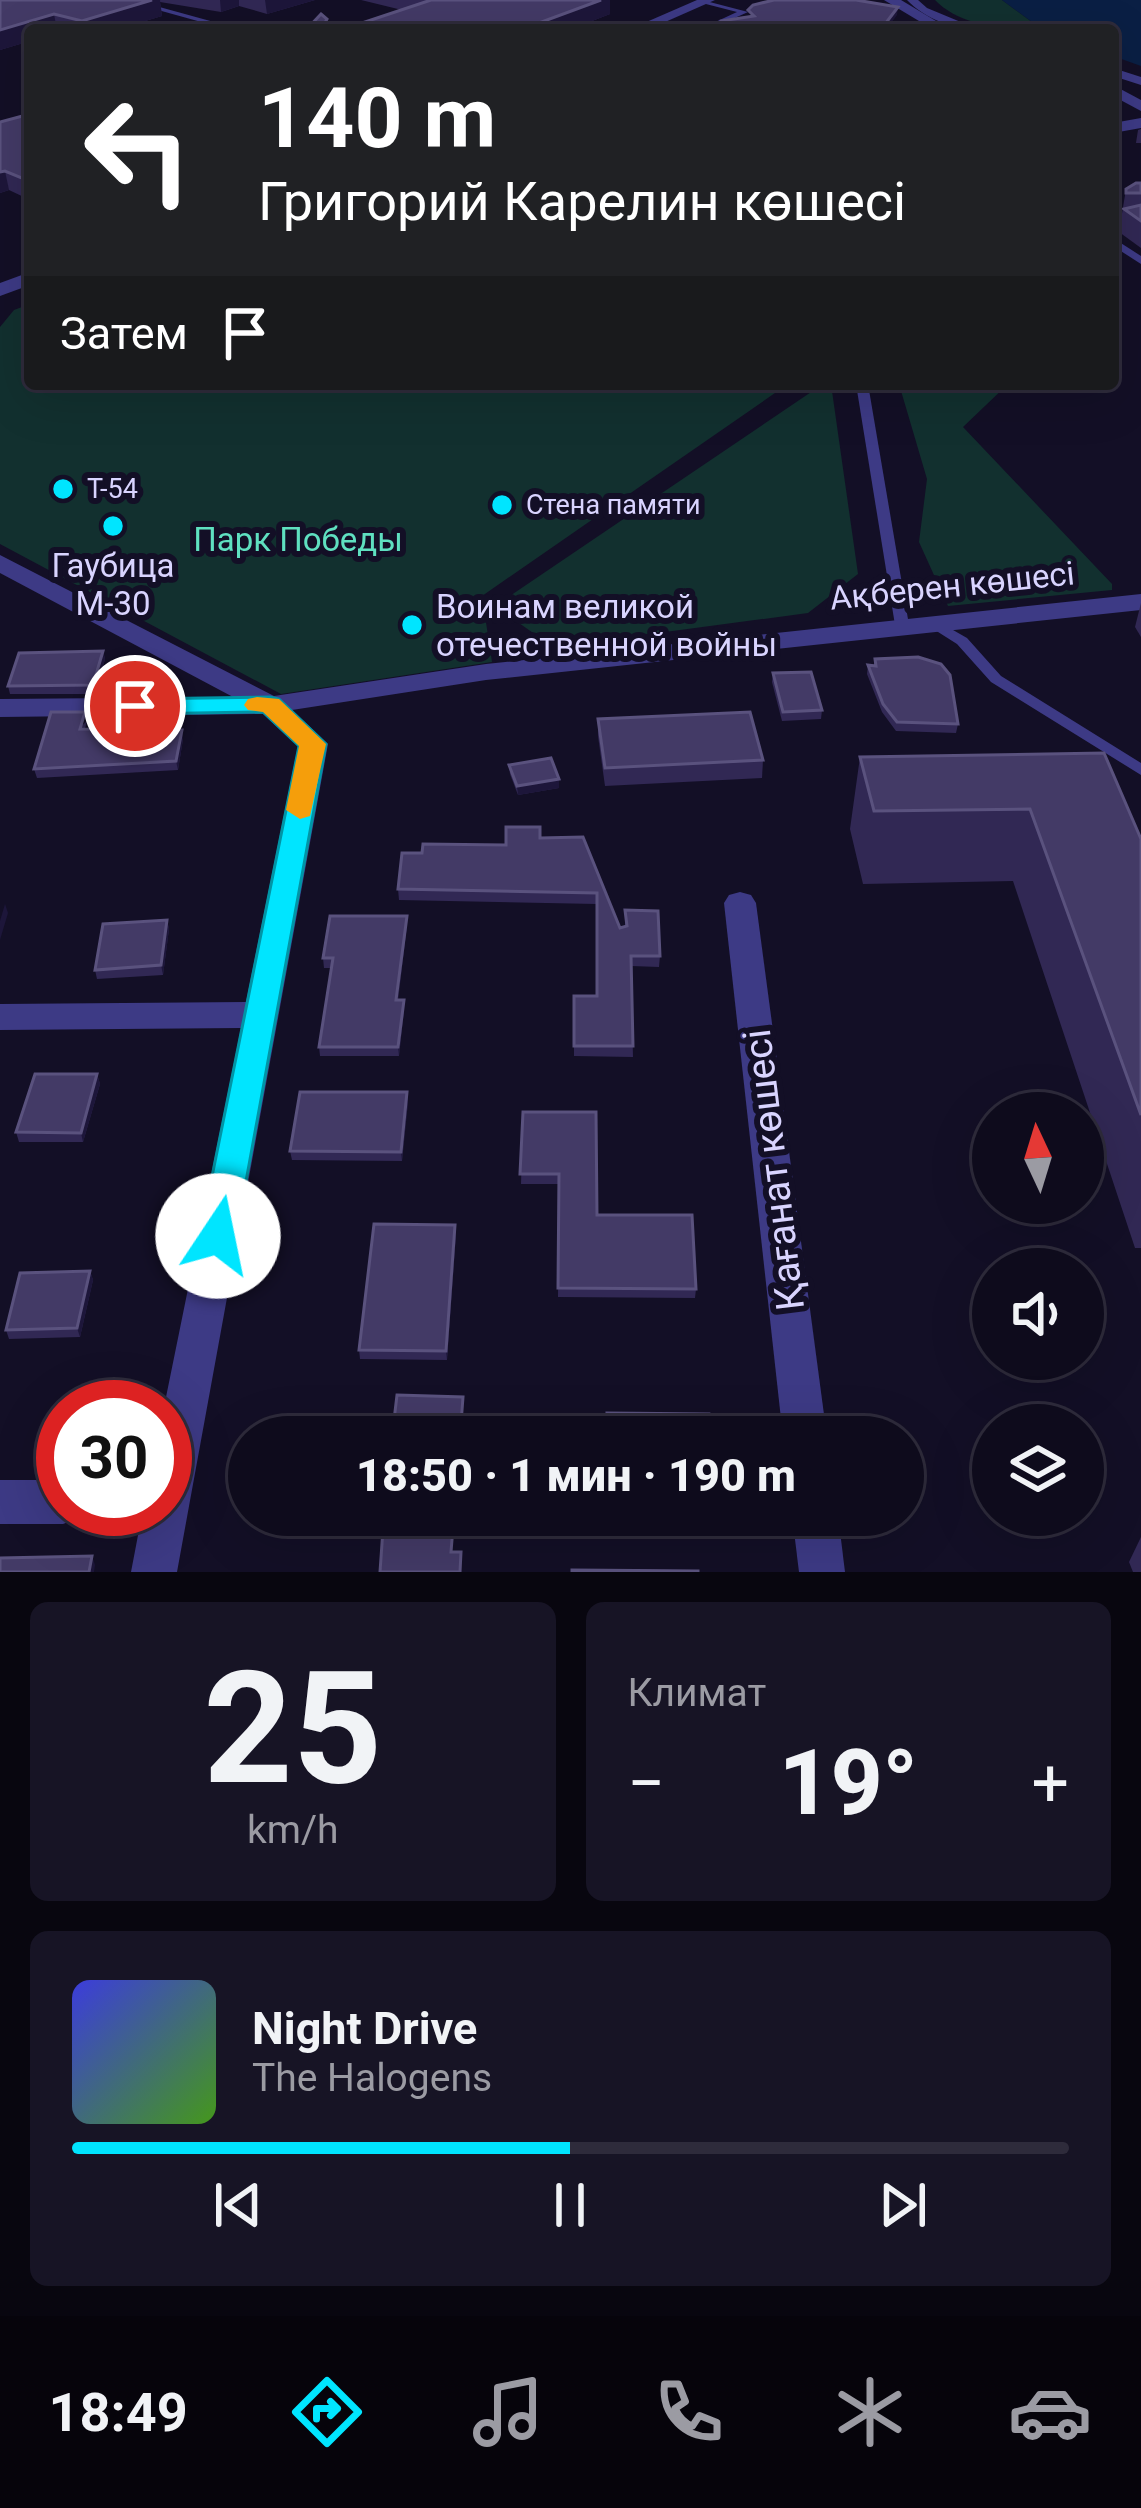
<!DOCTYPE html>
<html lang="ru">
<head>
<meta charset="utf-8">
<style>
  body { margin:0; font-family:Roboto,sans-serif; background:#171425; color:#f1f3f6; height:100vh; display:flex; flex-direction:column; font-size:45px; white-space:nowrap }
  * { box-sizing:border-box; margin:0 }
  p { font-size:39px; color:#9b9ba3 }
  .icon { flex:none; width:66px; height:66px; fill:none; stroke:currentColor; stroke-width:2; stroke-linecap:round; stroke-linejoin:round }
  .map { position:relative; height:1572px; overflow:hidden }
  .panel { display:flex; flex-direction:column; gap:30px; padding:30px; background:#08060f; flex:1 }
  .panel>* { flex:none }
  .hud { position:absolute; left:24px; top:24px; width:1095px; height:366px; border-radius:12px; box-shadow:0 12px 48px #0002,0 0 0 3px #2e2b3b; background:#202124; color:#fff; overflow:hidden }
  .needle { width:78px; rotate:356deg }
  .fabs { position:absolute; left:972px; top:1092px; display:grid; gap:24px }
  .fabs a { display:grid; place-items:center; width:132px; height:132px; border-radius:50%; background:#0e0b1c; box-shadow:0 12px 48px #0002,0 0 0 3px #2e2b3b; font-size:60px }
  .speed { position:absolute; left:36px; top:1380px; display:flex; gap:24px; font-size:60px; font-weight:700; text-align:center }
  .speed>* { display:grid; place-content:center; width:156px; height:156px; border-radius:50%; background:#0e0b1c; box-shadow:0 12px 48px #0002,0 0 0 3px #2e2b3b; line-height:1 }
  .speed .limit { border:18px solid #d22; background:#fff; color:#111 }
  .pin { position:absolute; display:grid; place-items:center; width:102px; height:102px; color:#fff; margin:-51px; border:6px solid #fff; border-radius:50%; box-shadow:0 3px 12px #0007 }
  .me { position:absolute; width:132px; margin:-66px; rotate:11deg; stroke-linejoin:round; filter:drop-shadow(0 0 9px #0008) }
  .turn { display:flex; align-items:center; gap:42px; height:252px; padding:0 36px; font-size:54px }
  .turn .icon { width:156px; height:156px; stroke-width:2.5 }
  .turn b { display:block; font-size:84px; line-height:102px }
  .then { display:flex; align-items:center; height:114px; padding:0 36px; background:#0003; gap:24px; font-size:45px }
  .big { font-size:90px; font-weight:800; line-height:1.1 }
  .panel .card { flex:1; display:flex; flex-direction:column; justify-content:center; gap:18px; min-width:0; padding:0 42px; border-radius:18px; background:#171425 }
  .panel .dial { align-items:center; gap:0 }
  .dial b { font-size:156px; line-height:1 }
  .song { display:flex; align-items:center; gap:36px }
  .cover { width:144px; height:144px; border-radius:18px; background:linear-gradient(135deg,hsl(240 70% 55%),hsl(100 70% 35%)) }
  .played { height:12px; border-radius:6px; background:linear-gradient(90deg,#00e5ff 50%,#2e2b3b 50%) }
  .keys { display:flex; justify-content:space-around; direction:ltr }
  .heat { display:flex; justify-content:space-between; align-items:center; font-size:66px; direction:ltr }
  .panel .tiles { flex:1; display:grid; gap:30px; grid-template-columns:1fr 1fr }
  .card:last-child { grid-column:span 2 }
  .trip { position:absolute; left:228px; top:1416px; width:696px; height:120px; border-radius:60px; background:#0e0b1c; box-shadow:0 12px 48px #0002,0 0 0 3px #2e2b3b; font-weight:800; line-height:120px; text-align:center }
  .menu { display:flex; height:192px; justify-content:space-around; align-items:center; background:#06040b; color:#9b9ba3 }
  .menu .icon { width:84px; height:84px }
  .menu .on { color:#00e5ff }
  .menu b { font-size:54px; color:#f1f3f6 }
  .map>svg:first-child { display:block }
</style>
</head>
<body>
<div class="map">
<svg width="1141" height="1572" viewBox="0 0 1141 1572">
  <rect width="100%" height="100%" fill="#130f26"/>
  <g fill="#12302f">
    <path d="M935,0H1002L1043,30C1008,30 961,27 935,0Z"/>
    <path d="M30,304V384H788L482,596L492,662L281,694L0,544V327L14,310Z"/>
    <path d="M823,384H831L858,574L808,613L553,647L495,606Z"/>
    <path d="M899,384H1008L963,427L1112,584V590L948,606L919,542L927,479Z"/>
  </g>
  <path fill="#0a1f44" d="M1002,0H1141V66L1113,56V30H1043Z"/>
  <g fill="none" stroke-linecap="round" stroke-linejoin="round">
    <g fill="#3d3a85" fill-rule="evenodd">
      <path d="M122,0H134L243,30H230Z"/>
      <path d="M702,0L748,12L708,30H698L737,12L702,3Z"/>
      <path d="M1141,219V225L1113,227V221Z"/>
      <path d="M1113,238L1141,256V264L1113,246Z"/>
      <path d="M856,384H868L909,625L902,629L895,625Z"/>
      <path d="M932,618L967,638L1001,676L1141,763V775L991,682L957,644L927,625L925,622L927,619Z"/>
    </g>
    <g fill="#3d3a85" fill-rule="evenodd">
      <path d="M907,0H918L927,8L980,30C954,30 924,18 907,0Z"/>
      <path d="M1113,68L1141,77V85L1113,76Z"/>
    </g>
    <g fill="#3d3a85" fill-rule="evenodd">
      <path d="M697,0H715L647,30H628Z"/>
      <path d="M884,0H901L951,30H934Z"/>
      <path d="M1113,85L1141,100V111L1113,96Z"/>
      <path d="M1141,118V128L1113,133V123Z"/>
      <path d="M30,272V285L0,296V283Z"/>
      <path d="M0,555L274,696L486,664L1141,594V610L486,680L292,710L328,744L177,1572H131L143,1509H165L164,1407L241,1028L0,1030V1004L246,1002L298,746L263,714L0,717V699L233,697L0,573Z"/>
      <path d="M740,892L751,895L756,903L827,1437H783L724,903L729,895Z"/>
      <path d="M0,1480H63V1509H83L79,1518L63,1524H0Z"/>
      <path d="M792,1515H838L845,1572H799Z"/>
    </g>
  </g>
  <g fill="#312854">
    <path d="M0,0H315L267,14L239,6L221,12L160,2L162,16L115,30H30V41L0,50Z"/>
    <path d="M361,0H610V14L569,30H341L402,10Z"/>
    <path d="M30,114L28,199L9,190L0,193V122Z"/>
    <path d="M1141,129V143H1136L1138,130Z"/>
    <path d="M1141,183V248L1119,232L1126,189Z"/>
    <path d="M1141,603V637L1135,627Z"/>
    <path d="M103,651L105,659L95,694H10L8,686Z"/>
    <path d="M875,659L958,724L956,733L896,731L882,712L867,674L868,665H874Z"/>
    <path d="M773,673L822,710L821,719L782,721L772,682Z"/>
    <path d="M598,719L763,760L762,778L605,786L598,736Z"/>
    <path d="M87,721L85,729L183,739L178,770L37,778L34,769Z"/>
    <path d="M860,757L1141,839V1248H1135L1013,881L863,884L850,829Z"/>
    <path d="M509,765L559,788L518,795L510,774Z"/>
    <path d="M583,837L620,928L625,926V910L660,956L659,967L631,966L633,1057L574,1056V996H597V904L399,900L398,889L422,853L506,845L540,838Z"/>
    <path d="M407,916V925L398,1000H404V1010L399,1056H320L319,1047L331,968H324L323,958Z"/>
    <path d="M167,920L169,929L163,975L97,979L95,970Z"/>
    <path d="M97,1074L100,1084L83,1142H19L16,1132Z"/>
    <path d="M407,1092L408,1102L402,1161L292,1160L290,1151Z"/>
    <path d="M523,1112L597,1215L696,1289L695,1298L558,1297L559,1184H521Z"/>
    <path d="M456,1234L447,1360L360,1359L359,1350Z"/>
    <path d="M90,1271L93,1280L80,1337L9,1339L6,1330Z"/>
    <path d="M1141,1537V1572H1133L1129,1562Z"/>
  </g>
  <g fill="#1d163a">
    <path d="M152,0H160L162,16L115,30H84L82,21Z"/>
    <path d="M220,0H239V6L221,12Z"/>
    <path d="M265,0H315L267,14Z"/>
    <path d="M601,0H610V14L569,30H520Z"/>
    <path d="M898,7L897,15L886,30H882Z"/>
    <path d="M54,14L57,30H30V41L0,50V30Z"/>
    <path d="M5,171L9,190L0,193V172Z"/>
    <path d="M30,177V198L28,199L24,179Z"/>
    <path d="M103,651L105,659L95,694L93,685Z"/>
    <path d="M182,730L183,739L178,770L176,761Z"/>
    <path d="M559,779V788L518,795L517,786Z"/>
    <path d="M5,904L8,913L0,940V921Z"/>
    <path d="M407,916V925L397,1010L396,1000Z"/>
    <path d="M167,920L169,929L163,975L161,965Z"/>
    <path d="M404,1000V1010L399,1056L398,1047Z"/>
    <path d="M97,1074L100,1084L83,1142L81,1133Z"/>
    <path d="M407,1092L408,1102L402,1161L401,1152Z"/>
    <path d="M455,1225L456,1234L447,1360L446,1351Z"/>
    <path d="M90,1271L93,1280L80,1337L77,1328Z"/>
    <path d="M92,1556L95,1565L94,1572H89Z"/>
  </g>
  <g fill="#433a66" stroke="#5a527e" stroke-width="3">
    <path d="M0,0H152L82,21L54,14L0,30Z"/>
    <path d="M431,0H601L520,30H429L428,28L422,30H341Z"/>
    <path d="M774,0H856L898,7L882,28L887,30H741L721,26V21L754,16L748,10L753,5Z"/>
    <path d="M321,14L327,19L321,30H306Z"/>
    <path d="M30,114V177L24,179L5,171L0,172V122Z"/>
    <path d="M1136,183H1141V193H1126V189Z"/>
    <path d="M1141,205V221L1124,209Z"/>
    <path d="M103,651L93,685L8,686L19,653Z"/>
    <path d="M918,657L941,664L950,675L958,724L897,722L883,704L868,665L876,666L875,659Z"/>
    <path d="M811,672L822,710L783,712L773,673Z"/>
    <path d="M51,712H85L80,729L182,730L176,761L34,769Z"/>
    <path d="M750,712L763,760L605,768L598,719Z"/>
    <path d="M1104,753L1141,839V1115L1030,809L874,811L860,757Z"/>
    <path d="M551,758L559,779L517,786L509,765Z"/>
    <path d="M506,827H540V838L583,837L620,928L627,926L625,910L658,911L660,956H631L633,1046H574V996H597V893L398,889L402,853H422L423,844L506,845Z"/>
    <path d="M330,916H407L396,1000H404L398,1047H319L333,958H323Z"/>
    <path d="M167,920L161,965L95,970L103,924Z"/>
    <path d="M35,1074H97L81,1133L16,1132Z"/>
    <path d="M300,1092H407L401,1152L290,1151Z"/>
    <path d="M523,1112H596L597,1215H692L696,1289L558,1288L559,1174H520Z"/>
    <path d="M374,1224L455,1225L446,1351L359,1350Z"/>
    <path d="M90,1271L77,1328L6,1330L20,1273Z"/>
    <path d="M397,1395L463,1397L460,1437H392Z"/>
    <path d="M607,1413L709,1414L711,1437H608Z"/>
    <path d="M384,1515H454L451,1552H461L460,1572H380Z"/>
    <path d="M92,1556L89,1572H0V1558Z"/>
    <path d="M572,1570L698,1571V1572H572Z"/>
  </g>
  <path fill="#00e5ff" stroke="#0095a6" stroke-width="3" d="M270,697L279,699L326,744L236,1236L231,1247L218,1251L206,1247L200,1236L299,746L263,712L135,714L122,706L135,699Z"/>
  <path fill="#f59e0b" d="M257,697L279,699L326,744L310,816L300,819L286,810L299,746L263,712L248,710L244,705L248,699Z"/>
  <g fill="#00e5ff" stroke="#130f26" stroke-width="4.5">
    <circle cx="63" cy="489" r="12"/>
    <circle cx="502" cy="505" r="12"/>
    <circle cx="113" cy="526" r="12"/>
    <circle cx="412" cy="625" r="12"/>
  </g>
  <g text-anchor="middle" stroke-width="12" stroke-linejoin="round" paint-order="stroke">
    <g font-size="27" fill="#d9d4ff" stroke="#130f26" text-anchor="start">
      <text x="87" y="498">Т-54</text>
      <text x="526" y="514">Стена памяти</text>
    </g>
    <g font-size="33" fill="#5fe0c0" stroke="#130f26">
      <text x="298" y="551">Парк Победы</text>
    </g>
    <g font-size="33" fill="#d9d4ff" stroke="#130f26">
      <text x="113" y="577">Гаубица<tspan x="113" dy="38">М-30</tspan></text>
      <text x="436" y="618" text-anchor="start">Воинам великой<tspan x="436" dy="38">отечественной войны</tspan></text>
    </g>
    <g font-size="33" fill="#d9d4ff" stroke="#130f26">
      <text transform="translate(952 585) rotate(-6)" y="12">Ақберен көшесі</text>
    </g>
    <g font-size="39" fill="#d9d4ff" stroke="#130f26">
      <text transform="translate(773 1170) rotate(-97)" y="14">Қағанат көшесі</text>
    </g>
  </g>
</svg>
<div class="fabs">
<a><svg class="needle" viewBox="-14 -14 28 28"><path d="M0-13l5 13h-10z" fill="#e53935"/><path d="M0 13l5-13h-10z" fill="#9b9ba3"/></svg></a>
<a><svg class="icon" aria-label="sound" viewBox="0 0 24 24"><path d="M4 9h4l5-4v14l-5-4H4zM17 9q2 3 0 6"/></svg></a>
<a><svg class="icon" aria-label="layers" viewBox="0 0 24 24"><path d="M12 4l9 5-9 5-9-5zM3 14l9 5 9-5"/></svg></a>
</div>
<div class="speed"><div class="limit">30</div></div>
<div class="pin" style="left:135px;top:706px;background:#d93025"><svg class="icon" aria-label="arrive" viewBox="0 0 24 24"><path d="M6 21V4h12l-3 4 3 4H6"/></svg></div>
<svg class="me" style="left:218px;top:1236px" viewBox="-20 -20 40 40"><circle r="19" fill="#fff"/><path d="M0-13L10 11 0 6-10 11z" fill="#00e5ff"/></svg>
<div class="trip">18:50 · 1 мин · 190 m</div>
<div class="hud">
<div class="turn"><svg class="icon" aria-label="left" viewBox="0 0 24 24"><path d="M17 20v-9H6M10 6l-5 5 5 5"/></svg><div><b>140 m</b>Григорий Карелин көшесі</div></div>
<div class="then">Затем<svg class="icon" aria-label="arrive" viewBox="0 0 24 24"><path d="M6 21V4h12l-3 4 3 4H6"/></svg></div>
</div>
</div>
<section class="panel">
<div class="tiles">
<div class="card dial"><b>25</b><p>km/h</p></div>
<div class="card"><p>Климат</p>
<div class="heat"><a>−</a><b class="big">19°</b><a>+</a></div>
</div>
<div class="card">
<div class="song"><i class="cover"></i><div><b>Night Drive</b><p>The Halogens</p></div></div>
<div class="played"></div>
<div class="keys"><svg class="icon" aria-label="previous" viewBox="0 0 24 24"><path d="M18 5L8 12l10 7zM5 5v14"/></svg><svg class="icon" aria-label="pause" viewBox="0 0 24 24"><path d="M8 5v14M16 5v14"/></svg><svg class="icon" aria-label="next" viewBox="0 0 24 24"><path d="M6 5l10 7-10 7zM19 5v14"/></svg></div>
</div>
</div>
</section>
<nav class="menu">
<b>18:49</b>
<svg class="icon on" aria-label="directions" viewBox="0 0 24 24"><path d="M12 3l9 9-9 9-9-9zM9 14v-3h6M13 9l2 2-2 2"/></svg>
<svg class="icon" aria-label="music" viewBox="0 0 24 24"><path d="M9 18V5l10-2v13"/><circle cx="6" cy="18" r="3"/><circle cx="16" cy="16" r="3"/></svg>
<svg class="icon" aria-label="phone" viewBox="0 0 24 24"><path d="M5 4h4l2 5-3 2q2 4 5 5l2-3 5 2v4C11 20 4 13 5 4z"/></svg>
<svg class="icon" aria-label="climate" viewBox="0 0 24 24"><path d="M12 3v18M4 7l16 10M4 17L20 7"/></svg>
<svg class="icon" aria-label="car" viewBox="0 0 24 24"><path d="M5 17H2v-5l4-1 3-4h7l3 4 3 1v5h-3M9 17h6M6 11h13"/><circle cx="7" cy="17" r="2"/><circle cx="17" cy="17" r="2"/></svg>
</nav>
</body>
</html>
